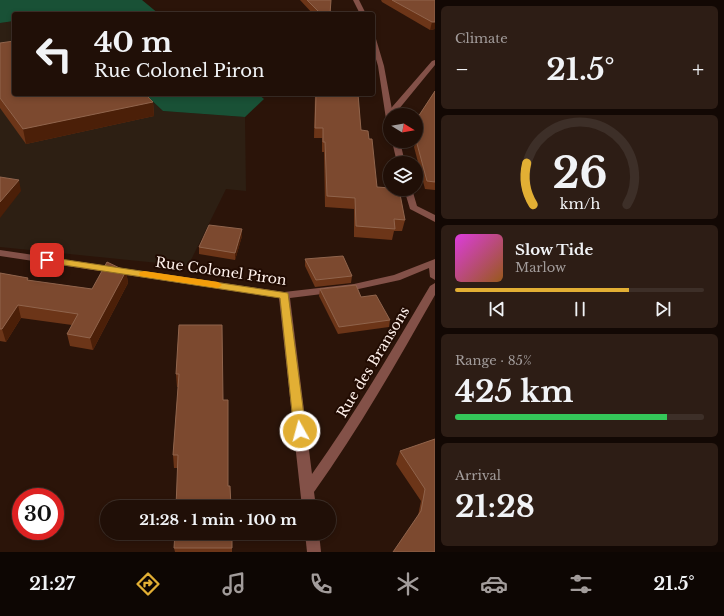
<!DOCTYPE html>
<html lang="en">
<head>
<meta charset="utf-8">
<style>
  body { margin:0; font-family:"Libre Baskerville",serif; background:#2d1d15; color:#f1f3f6; height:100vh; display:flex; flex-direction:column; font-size:15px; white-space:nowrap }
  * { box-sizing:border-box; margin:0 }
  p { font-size:13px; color:#a29c9b }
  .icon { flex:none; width:22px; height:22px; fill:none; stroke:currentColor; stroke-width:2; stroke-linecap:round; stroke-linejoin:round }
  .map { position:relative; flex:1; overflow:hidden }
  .sheet { display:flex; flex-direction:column; gap:6px; padding:6px; background:#120804; width:289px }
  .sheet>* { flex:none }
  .hud { position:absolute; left:12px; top:12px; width:363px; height:84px; border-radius:4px; box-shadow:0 2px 6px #0003,0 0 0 1px #3d2f28; background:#200f07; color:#f1f3f6; overflow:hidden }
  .needle { width:26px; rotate:101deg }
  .buttons { position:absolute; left:383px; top:108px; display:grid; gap:8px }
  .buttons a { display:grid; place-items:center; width:40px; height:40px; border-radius:50%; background:#200f07; box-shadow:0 2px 6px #0003,0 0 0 1px #3d2f28; font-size:20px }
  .speed { position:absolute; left:12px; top:488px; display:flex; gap:8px; font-size:20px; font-weight:700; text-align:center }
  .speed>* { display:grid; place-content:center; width:52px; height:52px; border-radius:50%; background:#200f07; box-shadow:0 2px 6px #0003,0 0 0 1px #3d2f28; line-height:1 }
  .speed .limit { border:6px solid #d22; background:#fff; color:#111 }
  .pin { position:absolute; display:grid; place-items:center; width:34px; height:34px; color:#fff; margin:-17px; border-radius:8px; box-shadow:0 2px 6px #0006 }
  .me { position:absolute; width:44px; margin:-22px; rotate:353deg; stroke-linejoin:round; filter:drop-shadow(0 0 3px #0008) }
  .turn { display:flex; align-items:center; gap:14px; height:84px; padding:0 16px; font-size:18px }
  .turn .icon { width:52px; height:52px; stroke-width:2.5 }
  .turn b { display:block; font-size:28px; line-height:34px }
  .big { font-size:30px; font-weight:700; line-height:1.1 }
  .sheet .widget { flex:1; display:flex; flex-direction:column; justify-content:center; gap:6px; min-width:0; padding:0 14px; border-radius:6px; background:#2d1d15 }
  .sheet .dial { align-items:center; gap:0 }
  .dial svg { height:104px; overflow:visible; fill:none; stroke:#3d2f28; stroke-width:7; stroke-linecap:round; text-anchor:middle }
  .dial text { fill:#f1f3f6; stroke:none }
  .song { display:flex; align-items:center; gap:12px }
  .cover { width:48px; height:48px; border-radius:6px; background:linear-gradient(135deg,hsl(300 70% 55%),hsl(30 70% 35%)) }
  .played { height:4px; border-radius:2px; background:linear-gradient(90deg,#e2af34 70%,#3d2f28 70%) }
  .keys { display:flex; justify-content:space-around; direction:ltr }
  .heat { display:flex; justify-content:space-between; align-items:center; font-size:22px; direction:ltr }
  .charge { height:6px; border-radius:3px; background:linear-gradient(90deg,#34c759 85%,#3d2f28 0) }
  .trip { position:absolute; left:100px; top:500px; width:236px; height:40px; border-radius:20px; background:#200f07; box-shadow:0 2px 6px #0003,0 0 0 1px #3d2f28; font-weight:700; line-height:40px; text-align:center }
  .tab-bar { display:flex; height:64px; justify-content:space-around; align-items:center; background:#0d0603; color:#a29c9b }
  .tab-bar .icon { width:28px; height:28px }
  .tab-bar .current { color:#e2af34 }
  .tab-bar b { font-size:18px; color:#f1f3f6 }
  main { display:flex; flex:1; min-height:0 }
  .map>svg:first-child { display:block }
</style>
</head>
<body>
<main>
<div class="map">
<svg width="435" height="552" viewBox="0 0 435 552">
  <rect width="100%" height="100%" fill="#2b1409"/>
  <path fill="#2d1f13" d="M14,21V94H145L163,111L245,117L246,191L226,189L188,266L0,247V23Z"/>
  <g fill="#195136">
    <path d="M0,0H142L159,14H14V21L0,23Z"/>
    <path d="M145,94H258L264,99L245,117L163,111Z"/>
  </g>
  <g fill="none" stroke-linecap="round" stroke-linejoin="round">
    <path fill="#835148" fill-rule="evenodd" d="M435,60V65L394,115H390V118H386V114L432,61Z"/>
    <g fill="#835148" fill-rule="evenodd">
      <path d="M353,0H359L366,14H360Z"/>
      <path d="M373,37L376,39L384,66L393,115H390V121L386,119L378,66L373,49Z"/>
      <path d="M392,141H400L405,163H397Z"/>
      <path d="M404,189H412L417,206L435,215V222L410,209Z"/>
      <path d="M0,250L284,292L354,284L394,275L435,259V280L430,277L429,268L400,280L354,290L290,298L312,474C355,414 392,350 430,286L435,283V295C397,362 359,429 314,492L316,507H302L279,298L0,256Z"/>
      <path d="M305,533H319L321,552H307Z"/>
    </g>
  </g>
  <g fill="#6c3518">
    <path d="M300,0H331L330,14H313Z"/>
    <path d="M381,0H435V29L430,30L382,2Z"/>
    <path d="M0,43L153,102L154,116L26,144L0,108Z"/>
    <path d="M435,91V190L425,189L414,147L415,144L414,141H416V120Z"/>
    <path d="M315,94H358L361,130L377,187L405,220L402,231H394L392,240L354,237V209L325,207L324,152H322V138H314Z"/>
    <path d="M242,236L235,260L199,254V247Z"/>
    <path d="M305,259L352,276L351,283L315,287L305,266Z"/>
    <path d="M126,271L128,283L93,350L70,346L67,334L72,325L21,318L6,342L0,341V273L28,278V280L92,289Z"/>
    <path d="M320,289L361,297L390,320L389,327L338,334L319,296Z"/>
    <path d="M179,325L223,400L228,486L178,468H174L173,455L178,387H177L176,374Z"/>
    <path d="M435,439V552L418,516L421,501L396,464L400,451Z"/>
    <path d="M174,548H232V552H175Z"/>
  </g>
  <g fill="#4b1f08">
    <path d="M432,22H435V29L430,30Z"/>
    <path d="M153,102L154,116L26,144L23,129Z"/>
    <path d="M19,180L21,191L0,218V202Z"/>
    <path d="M242,229V236L235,260V253Z"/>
    <path d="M126,271L128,283L93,350L90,338Z"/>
    <path d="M18,305L21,318L6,342L2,329Z"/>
  </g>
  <g fill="#7c492f" stroke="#90644c">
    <path d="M307,0H331L330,14H321Z"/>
    <path d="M392,0H435V22H432Z"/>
    <path d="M14,41V94H145L153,102L23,129L0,98V43Z"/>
    <path d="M435,91V182L427,181L416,140H417L416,135V120Z"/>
    <path d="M316,94H358L361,130L368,131L369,139H372L377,187L390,188V189H399L405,220L394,219L395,229L356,226L355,198L327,196L325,142H323V128H315Z"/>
    <path d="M0,177L19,180L0,202Z"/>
    <path d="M209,225L242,229L235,253L199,247Z"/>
    <path d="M343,256L352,276L316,280L305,259Z"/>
    <path d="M107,262L126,271L90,338L67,334L78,314L18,305L2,329H0V273L28,278L27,280L92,289Z"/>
    <path d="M356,285L361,297L376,295L390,320L339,327L320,289Z"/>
    <path d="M179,325H222L223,400H228V486H230L231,507H176L178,455H173L179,374H176Z"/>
    <path d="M435,439V552H393L421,511L425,489L400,451Z"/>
    <path d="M175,533H232V548H174Z"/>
  </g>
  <path fill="#e2af34" stroke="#937222" d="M47,257L288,293L306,431L304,434L300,435L296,434L294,431L280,298L44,262L43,260L44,258Z"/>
  <path fill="#f59e0b" d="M144,271L218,282L222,285L218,288L140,276L139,274L140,272Z"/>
  <g text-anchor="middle" stroke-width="4" stroke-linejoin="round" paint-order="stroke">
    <g font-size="14" fill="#fff1eb" stroke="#210b02">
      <text transform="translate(221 271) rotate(8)" y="5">Rue Colonel Piron</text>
      <text transform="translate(373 362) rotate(-59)" y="5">Rue des Bransons</text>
    </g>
  </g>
</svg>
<div class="buttons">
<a><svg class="needle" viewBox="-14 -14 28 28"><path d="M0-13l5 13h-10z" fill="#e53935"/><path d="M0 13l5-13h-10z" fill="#a29c9b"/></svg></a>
<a><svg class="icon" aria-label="layers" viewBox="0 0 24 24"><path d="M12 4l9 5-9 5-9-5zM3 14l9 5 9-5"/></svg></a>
</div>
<div class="speed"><div class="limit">30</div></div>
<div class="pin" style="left:47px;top:260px;background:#d93025"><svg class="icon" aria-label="arrive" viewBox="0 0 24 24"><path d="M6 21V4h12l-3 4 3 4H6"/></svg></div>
<svg class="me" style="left:300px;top:431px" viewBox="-20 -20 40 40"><circle r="17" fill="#e2af34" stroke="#fff" stroke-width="3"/><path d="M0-11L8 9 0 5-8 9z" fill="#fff"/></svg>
<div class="trip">21:28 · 1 min · 100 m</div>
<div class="hud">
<div class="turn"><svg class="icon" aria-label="left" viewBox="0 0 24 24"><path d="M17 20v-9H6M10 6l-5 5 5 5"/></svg><div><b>40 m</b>Rue Colonel Piron</div></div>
</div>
</div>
<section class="sheet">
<div class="widget"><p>Climate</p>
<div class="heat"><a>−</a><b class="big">21.5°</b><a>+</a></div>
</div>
<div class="widget dial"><svg viewBox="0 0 100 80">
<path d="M14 69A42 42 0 1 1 86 69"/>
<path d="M14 69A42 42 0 0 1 9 37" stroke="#e2af34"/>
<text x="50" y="56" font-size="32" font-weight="700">26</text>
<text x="50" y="72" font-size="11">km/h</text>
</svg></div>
<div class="widget">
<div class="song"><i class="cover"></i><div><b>Slow Tide</b><p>Marlow</p></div></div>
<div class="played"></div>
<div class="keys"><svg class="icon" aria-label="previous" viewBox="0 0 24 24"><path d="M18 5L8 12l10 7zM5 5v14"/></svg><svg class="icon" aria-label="pause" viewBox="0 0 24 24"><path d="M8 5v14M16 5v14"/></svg><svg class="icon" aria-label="next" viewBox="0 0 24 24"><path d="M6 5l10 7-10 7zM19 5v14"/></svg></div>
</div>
<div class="widget"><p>Range · 85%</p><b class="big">425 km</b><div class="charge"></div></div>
<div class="widget"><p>Arrival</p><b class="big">21:28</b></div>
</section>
</main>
<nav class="tab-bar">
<b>21:27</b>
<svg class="icon current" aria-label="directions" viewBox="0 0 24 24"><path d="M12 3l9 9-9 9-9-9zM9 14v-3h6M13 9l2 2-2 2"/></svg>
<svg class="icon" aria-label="music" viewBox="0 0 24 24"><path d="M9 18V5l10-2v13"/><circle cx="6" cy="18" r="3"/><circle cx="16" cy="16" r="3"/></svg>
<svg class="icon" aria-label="phone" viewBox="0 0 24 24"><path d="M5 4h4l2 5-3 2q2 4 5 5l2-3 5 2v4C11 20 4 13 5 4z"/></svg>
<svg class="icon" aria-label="climate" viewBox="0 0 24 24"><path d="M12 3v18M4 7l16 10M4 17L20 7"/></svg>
<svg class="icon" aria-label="car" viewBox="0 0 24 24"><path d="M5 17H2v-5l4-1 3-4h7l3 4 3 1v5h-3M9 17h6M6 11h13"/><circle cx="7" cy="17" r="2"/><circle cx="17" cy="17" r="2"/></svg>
<svg class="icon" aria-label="filters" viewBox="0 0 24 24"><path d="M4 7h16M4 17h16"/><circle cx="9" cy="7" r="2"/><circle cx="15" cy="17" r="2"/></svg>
<b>21.5°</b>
</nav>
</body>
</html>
